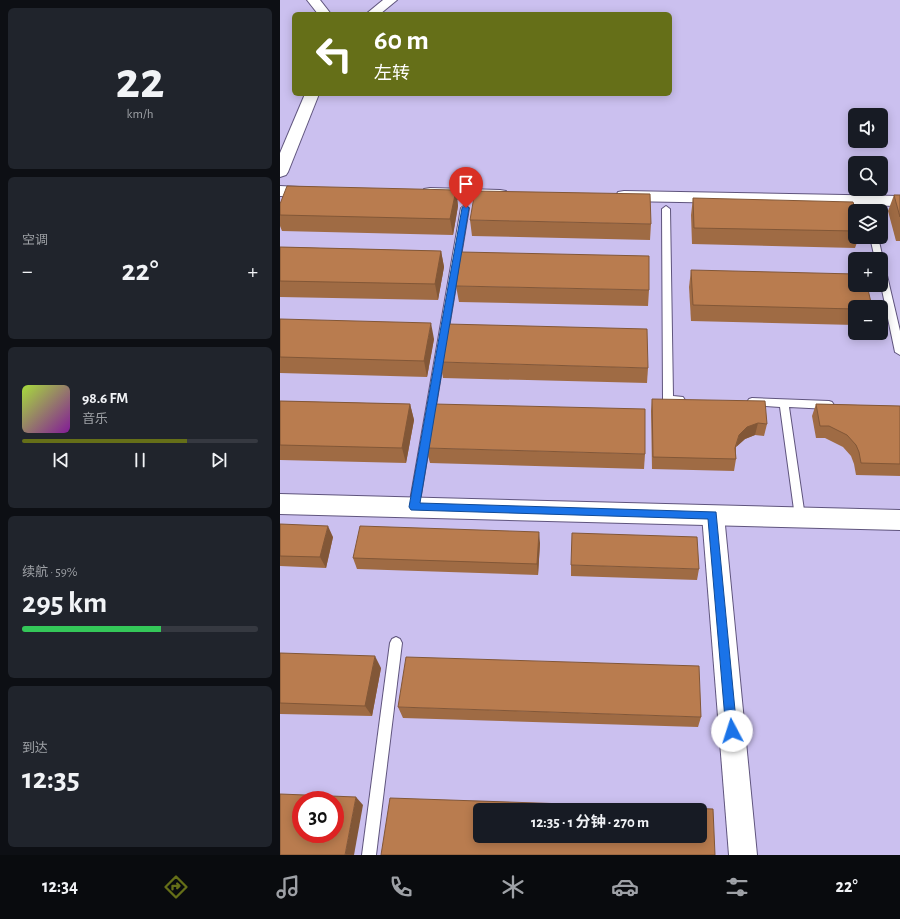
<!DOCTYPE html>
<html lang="zh">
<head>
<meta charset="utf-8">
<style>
  body { margin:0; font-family:"Alegreya Sans","Noto Sans SC",sans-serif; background:#20242c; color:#f1f3f6; height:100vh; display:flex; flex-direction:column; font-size:15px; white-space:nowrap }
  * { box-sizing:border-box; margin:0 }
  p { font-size:13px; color:#9ea1a6 }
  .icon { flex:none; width:22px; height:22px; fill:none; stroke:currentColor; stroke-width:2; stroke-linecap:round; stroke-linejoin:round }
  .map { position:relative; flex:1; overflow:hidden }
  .sheet { display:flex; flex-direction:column; gap:8px; padding:8px; background:#0d0f14; width:280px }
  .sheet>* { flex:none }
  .top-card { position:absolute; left:12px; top:12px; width:380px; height:84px; border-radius:6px; box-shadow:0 2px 10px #0003; background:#656f18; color:#fff; overflow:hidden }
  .tools { position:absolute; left:568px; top:108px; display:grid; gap:8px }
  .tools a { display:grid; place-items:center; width:40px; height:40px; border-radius:6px; background:#171b24; box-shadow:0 2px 10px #0003; font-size:20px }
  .speed { position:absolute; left:12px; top:791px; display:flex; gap:8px; font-size:20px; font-weight:700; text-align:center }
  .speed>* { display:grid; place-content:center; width:52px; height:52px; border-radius:50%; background:#171b24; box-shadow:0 2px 10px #0003; line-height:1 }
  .speed .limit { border:6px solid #d22; background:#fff; color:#111 }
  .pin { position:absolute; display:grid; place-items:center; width:34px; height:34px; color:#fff; margin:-41px -17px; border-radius:50% 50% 50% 0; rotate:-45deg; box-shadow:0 0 4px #0007 }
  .pin .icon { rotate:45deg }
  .me { position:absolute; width:44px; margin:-22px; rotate:355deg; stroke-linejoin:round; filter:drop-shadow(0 0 3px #0008) }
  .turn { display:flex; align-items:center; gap:14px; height:84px; padding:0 16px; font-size:18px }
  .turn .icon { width:52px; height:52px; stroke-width:2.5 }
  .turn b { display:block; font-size:28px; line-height:34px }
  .big { font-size:30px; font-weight:700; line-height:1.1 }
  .sheet .widget { flex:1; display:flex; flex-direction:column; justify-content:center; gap:6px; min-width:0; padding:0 14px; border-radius:6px; background:#20242c }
  .sheet .dial { align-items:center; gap:0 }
  .dial b { font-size:52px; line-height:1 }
  .song { display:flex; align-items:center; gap:12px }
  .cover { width:48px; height:48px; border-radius:6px; background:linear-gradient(135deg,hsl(80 70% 55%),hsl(290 70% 35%)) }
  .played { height:4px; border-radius:2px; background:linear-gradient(90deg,#656f18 70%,#363941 70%) }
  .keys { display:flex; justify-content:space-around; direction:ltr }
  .heat { display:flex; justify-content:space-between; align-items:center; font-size:22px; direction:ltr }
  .charge { height:6px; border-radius:3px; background:linear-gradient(90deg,#34c759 59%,#363941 0) }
  .trip { position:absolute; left:193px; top:803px; width:234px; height:40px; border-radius:6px; background:#171b24; box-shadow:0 2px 10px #0003; font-weight:700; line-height:40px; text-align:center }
  .menu { display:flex; height:64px; justify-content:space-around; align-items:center; background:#090b0e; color:#9ea1a6 }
  .menu .icon { width:28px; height:28px }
  .menu .selected { color:#656f18 }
  .menu b { font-size:18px; color:#f1f3f6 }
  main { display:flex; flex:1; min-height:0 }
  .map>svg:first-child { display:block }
</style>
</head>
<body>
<main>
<section class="sheet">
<div class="widget dial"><b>22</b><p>km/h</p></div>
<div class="widget"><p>空调</p>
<div class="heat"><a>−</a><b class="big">22°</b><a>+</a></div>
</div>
<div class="widget">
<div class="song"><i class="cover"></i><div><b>98.6 FM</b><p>音乐</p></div></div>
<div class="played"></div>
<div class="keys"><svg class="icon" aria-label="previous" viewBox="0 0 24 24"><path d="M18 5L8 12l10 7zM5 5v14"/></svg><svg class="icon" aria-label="pause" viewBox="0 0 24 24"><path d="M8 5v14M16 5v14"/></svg><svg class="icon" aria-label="next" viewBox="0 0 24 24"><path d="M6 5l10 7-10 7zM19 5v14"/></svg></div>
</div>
<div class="widget"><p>续航 · 59%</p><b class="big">295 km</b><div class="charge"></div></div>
<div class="widget"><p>到达</p><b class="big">12:35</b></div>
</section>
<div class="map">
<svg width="620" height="855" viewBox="0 0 620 855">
  <rect width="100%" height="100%" fill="#cbc0ef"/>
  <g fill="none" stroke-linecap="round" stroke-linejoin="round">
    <g stroke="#5f547d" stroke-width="2">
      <g id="service">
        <path d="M185,205L189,208L139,507L138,510L134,512L130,510L129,507L181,208Z"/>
        <path d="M386,206L390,209L393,396L403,397L405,400L403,403C398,405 390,405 385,403L383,400L382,209Z"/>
        <path d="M590,237H598L603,259L602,261L601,259H595Z"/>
        <path d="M601,264L605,267L620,331V355L615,352L601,285Z"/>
        <path d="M472,398L549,401L552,402L554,405L552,408L549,409L509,407L525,517L524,520L520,522L516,520L515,517L500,407L469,405L467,402L469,399Z"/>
        <path d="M116,637L120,639L122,643L96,855H82L110,643L112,639Z"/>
      </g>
    </g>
    <g stroke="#5f547d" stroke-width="2">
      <g id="minor">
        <path d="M27,0H40L51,14H38Z"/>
        <path d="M103,0H117L100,14H86Z"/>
        <path d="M25,94H39L8,172L6,175L0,177V153Z"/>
        <path d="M0,186L38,188L40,192L38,196L32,197L0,196Z"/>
        <path d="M150,188L220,190L226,191L228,195L226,199L220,200L150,198L144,197L142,193L144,189Z"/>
        <path d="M344,191L620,196V206L344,201L338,200L336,196L338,192Z"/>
        <path d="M433,506L441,508L444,515L477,855H449L422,515L425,508Z"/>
      </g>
    </g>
    <g stroke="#5f547d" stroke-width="2">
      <path id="tertiary" d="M0,494L620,510V530L0,514Z"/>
    </g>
    <use href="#service" fill="#fff" fill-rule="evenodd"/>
    <use href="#minor" fill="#fff" fill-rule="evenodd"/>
    <use href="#tertiary" fill="#fff" fill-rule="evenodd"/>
  </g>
  <g fill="#9f6b44">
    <path d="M176,190L178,206L173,235L2,231L0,226V204Z"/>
    <path d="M614,195H620V241H616L608,211Z"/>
    <path d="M413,198L575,211V237H579L575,248L412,244L411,215Z"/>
    <path d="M190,220L371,224L370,240L192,236Z"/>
    <path d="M0,247L161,251L164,267L158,300L0,297Z"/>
    <path d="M411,270L575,307V325L411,321L409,287Z"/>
    <path d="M176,286L369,290L368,306L179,302Z"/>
    <path d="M0,319L154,339L147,377L0,373Z"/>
    <path d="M160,362L368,368L367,383L163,378Z"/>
    <path d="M372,399L487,424L484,436L475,435L465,439L456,447V459L454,471L372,469L371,411Z"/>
    <path d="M0,401L130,404L134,420L126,463L0,460Z"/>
    <path d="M536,404L620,406V476L576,475L574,464L571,456L563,447L545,438H536L532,416Z"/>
    <path d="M146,448L365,454L364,469L150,463Z"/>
    <path d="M0,524L53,537L46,568L0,566Z"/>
    <path d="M260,543L258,575L77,569L73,558Z"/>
    <path d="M291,565L419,569L417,580L291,576Z"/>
    <path d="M0,653L101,668L92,716L0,714Z"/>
    <path d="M118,707L421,717L418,727L123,718Z"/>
  </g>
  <g fill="#825737">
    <path d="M176,190L178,206L173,235L170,219Z"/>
    <path d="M161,251L164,267L158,300L155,284Z"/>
    <path d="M151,323L154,339L147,377L144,361Z"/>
    <path d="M130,404L134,420L126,463L122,448Z"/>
    <path d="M478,423L475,435L465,439L456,447L453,460L459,435L467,427Z"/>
    <path d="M48,526L53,537L46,568L40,557Z"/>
    <path d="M259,532L260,543L258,575L257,564Z"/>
    <path d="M95,656L101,668L92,716L85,706Z"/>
    <path d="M76,797L83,805L74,855H65Z"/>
  </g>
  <g fill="#b97c4f" stroke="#825737" fill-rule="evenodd">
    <path d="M7,186L176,190L170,219L0,215V204Z"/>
    <path d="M195,191L370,194L371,224L190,220Z"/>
    <path d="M614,195H620V217Z"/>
    <path d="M413,198L573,202L576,211H575V231L414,228Z"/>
    <path d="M0,247L161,251L155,284L0,281Z"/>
    <path d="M181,252L369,256V290L176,286Z"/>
    <path d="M411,270L575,274V285H587L592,307H575V309L413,305Z"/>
    <path d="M0,319L151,323L144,361L0,357Z"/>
    <path d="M167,324L367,329L368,368L160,362Z"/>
    <path d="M372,399L485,401L487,424L478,423L467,427L459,435L455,448L456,459L373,457Z"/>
    <path d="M0,401L130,404L122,448L0,445Z"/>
    <path d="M154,404L365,409V454L146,448Z"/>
    <path d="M536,404L620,406V464L581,463L579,452L576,445L567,435L549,426H540Z"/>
    <path d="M0,524L48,526L40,557L0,556Z"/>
    <path d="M80,526L259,532L257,564L73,558Z"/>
    <path d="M292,533L417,537L419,569L291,565Z"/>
    <path d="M0,653L95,656L85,706L0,703Z"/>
    <path d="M126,657L419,666L421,717L118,707Z"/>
    <path d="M0,794L76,797L65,855H0ZM21,800H55V834H21Z"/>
    <path d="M110,798L433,809L435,855H101ZM200,810H420V836H200Z"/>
  </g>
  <path fill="#1a73e8" stroke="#114b97" d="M186,205L189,208L140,503L436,512L457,731L456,735L452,737L448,735L446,731L428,519L131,510L129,507L182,208Z"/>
</svg>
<div class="tools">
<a><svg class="icon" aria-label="sound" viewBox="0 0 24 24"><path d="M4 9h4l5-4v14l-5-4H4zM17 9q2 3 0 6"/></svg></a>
<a><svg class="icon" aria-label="search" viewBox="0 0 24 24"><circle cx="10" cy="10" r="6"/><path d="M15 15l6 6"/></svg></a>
<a><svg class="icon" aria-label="layers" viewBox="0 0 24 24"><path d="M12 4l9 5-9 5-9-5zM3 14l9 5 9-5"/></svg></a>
<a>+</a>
<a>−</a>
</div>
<div class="speed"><div class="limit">30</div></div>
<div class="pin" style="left:186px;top:208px;background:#d93025"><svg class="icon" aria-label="arrive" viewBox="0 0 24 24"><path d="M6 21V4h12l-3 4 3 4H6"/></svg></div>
<svg class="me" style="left:452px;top:731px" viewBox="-20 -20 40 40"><circle r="19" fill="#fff"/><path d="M0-13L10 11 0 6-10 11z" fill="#1a73e8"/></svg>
<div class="trip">12:35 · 1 分钟 · 270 m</div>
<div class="top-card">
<div class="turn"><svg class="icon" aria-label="left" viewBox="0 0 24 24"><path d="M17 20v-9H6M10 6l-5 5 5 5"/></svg><div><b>60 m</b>左转</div></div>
</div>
</div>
</main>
<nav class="menu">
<b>12:34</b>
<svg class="icon selected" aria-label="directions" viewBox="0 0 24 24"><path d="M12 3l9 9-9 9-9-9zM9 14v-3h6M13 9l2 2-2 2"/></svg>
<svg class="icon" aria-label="music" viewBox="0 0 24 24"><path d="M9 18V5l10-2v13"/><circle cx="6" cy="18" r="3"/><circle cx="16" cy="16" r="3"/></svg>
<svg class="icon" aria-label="phone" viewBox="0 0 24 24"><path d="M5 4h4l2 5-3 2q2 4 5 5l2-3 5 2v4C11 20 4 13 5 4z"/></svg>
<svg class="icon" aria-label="climate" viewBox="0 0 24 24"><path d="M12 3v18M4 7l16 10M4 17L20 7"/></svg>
<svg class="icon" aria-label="car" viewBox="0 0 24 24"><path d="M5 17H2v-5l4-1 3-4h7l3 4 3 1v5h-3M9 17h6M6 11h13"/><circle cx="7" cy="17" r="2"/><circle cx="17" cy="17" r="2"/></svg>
<svg class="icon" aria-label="filters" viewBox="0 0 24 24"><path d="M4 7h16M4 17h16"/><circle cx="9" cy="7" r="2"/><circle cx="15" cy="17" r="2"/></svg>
<b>22°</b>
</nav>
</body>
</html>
